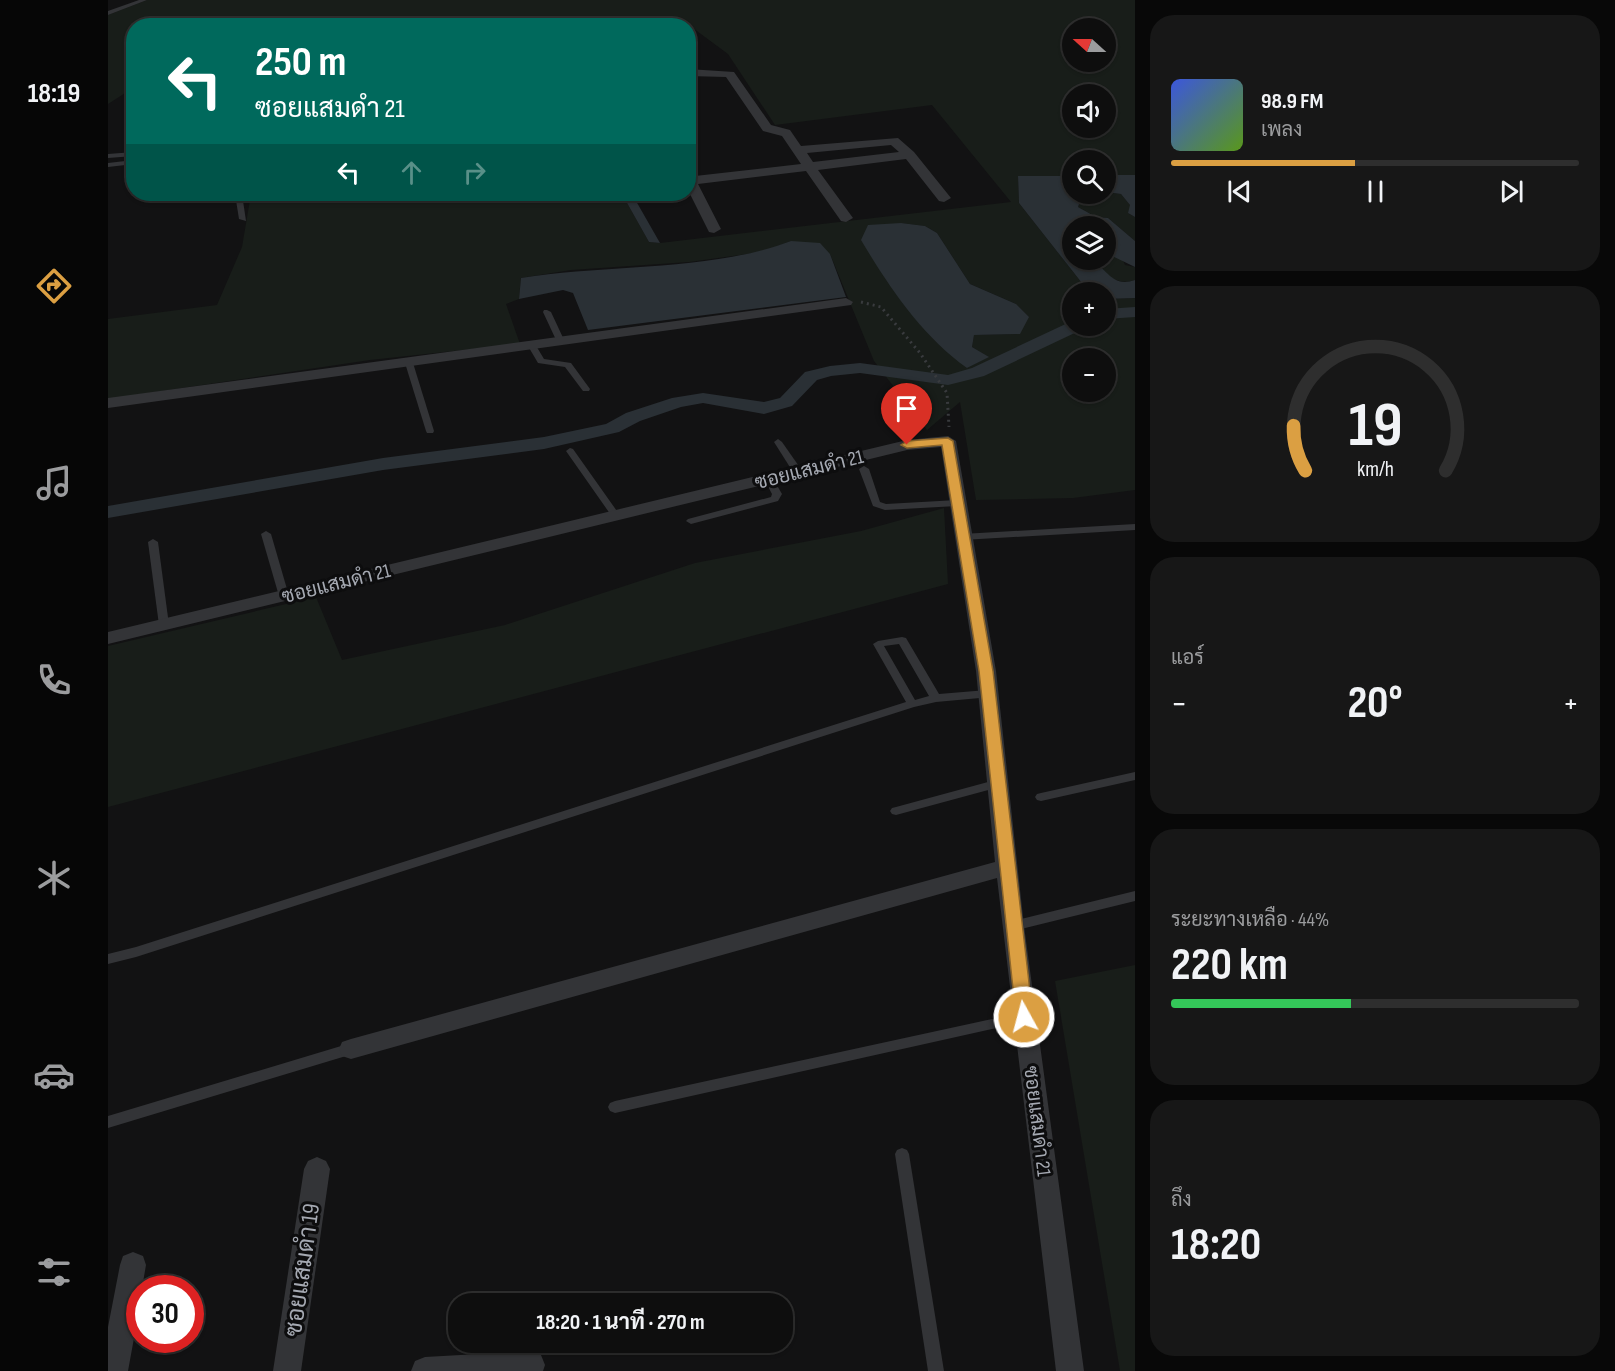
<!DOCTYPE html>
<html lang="th">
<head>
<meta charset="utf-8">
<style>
  body { margin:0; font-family:"Sofia Sans Condensed",Sarabun,sans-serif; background:#171717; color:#f1f3f6; height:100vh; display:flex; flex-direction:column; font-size:22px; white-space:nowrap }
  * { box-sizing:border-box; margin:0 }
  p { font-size:20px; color:#9b9c9e }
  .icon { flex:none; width:33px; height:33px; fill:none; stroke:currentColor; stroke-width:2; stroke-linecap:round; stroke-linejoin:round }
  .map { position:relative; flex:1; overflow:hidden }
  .drawer { display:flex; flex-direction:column; gap:15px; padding:15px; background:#080808; width:480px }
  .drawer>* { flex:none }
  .guide { position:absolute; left:18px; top:18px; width:570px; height:183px; border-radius:24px; box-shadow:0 2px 4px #0004,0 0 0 2px #2e2e2e; background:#00695c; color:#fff; overflow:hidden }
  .needle { width:39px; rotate:291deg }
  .fabs { position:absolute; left:954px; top:18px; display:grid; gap:12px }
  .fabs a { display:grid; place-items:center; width:54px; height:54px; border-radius:50%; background:#0e0e0e; box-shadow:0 2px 4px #0004,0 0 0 2px #2e2e2e; font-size:30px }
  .speed { position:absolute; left:18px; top:1275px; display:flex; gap:12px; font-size:30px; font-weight:700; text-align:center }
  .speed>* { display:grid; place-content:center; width:78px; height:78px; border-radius:50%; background:#0e0e0e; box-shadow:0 2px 4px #0004,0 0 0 2px #2e2e2e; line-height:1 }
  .speed .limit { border:9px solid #d22; background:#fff; color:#111 }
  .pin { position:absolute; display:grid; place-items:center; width:51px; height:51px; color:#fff; margin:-62px -26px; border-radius:50% 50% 50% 0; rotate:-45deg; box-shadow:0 0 6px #0007 }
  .pin .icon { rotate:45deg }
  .me { position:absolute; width:66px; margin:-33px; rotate:353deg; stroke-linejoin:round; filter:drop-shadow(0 0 4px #0008) }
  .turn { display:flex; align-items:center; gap:21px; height:126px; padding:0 30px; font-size:27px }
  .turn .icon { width:78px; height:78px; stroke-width:2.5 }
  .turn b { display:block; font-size:42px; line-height:51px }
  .lanes { display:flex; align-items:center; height:57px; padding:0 30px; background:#0003; justify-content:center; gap:30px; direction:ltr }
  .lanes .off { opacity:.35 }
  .big { font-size:45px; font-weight:700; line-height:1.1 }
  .drawer .widget { flex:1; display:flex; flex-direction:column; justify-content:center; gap:9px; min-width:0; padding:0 21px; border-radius:24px; background:#171717 }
  .drawer .dial { align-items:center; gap:0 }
  .dial svg { height:156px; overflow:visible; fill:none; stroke:#2e2e2e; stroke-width:7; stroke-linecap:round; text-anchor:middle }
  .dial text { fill:#f1f3f6; stroke:none }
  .song { display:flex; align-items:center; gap:18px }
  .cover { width:72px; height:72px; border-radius:9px; background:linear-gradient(135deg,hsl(230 70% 55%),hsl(90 70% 35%)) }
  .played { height:6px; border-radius:3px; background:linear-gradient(90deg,#db9f42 45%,#2e2e2e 45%) }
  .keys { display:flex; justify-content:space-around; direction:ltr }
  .heat { display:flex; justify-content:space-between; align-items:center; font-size:33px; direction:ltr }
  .charge { height:9px; border-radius:4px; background:linear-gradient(90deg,#34c759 44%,#2e2e2e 0) }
  .trip { position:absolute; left:340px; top:1293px; width:345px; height:60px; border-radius:24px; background:#0e0e0e; box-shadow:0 2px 4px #0004,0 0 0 2px #2e2e2e; font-weight:700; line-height:60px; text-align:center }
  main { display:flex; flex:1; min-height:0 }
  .tabs { display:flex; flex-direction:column; width:108px; justify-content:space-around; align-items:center; background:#060606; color:#9b9c9e }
  .tabs .icon { width:42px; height:42px }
  .tabs .on { color:#db9f42 }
  .tabs b { font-size:27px; color:#f1f3f6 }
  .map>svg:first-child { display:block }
</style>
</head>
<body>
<main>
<nav class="tabs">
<b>18:19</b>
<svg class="icon on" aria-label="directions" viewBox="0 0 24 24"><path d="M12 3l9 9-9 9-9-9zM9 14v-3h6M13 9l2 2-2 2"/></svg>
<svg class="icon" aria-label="music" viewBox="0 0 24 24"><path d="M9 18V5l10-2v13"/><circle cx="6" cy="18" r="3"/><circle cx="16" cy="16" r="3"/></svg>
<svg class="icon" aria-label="phone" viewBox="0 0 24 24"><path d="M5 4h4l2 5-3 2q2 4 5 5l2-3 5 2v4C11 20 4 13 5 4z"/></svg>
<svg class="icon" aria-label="climate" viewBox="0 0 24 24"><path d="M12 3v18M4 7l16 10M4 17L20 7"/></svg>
<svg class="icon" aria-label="car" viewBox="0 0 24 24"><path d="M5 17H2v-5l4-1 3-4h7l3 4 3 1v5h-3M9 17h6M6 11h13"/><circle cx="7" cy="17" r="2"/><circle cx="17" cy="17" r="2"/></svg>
<svg class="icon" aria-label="filters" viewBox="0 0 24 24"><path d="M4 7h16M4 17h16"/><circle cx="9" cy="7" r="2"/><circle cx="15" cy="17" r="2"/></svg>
</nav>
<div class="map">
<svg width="1027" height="1371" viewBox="0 0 1027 1371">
  <rect width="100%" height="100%" fill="#121213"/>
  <g fill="#181d19" fill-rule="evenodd">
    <path d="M39,0H1027V175H998V160H964V176H910L911,203L981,292H964V326H998V299L1027,298V490L965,498L868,500L852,402L819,430L766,361L722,254L683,241L654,252L581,262L463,270L413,278L411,299L398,304L412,344L262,360L0,399V319L109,305L134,247L143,194H514L541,242L552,243L903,202L824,105L667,125L620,54L574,20L553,26H26L25,88L0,104V15ZM964,28H998V62H964ZM964,94H998V128H964ZM793,223L817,226L829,233L862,284L908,304L912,334L866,335L864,347L880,357L859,368ZM964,358H998V392H964Z"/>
    <path d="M998,192L1013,194L1023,206L1020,213L1027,217V241L1000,218L988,217L970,207C975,192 986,196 998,192Z"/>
    <path d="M1007,244L1017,265L1027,267V280C1009,287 994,272 981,260H998V248Z"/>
    <path d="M836,508L840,584L0,807V646L208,597L234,660L397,625L587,563L753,531Z"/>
    <path d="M1027,965V1371H1012L947,981Z"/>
  </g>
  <g fill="#2a3035">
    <path d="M998,175H1027V217L1020,213L1022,205L1013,194L998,192Z"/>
    <path d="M910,176H964V194H982L973,199L970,207L988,217L1000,218L1027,241V267L1000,254L1007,245L998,248V226H964V260C969,260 975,258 980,260C998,264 1002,289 1027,280V298L998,299V292H981L911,203Z"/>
    <path d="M514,194H524L552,243L541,242Z"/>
    <path d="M793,223L817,226L829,233L862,284L908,304L921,317L912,334L866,335L864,347L881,357L859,368C814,336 781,287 753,240L760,225Z"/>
    <path d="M683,241L712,243L722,254L738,297L480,330L465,293L455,290L411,299L413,278C500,264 600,272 683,241Z"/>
  </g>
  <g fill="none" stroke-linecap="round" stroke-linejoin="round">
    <g fill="#2a3035" fill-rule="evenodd">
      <path d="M1027,307V317L998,319V309Z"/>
      <path d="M964,321V326H976L973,330L876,376L840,385L752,373L723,376L709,380L684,406L656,414L595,403L573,407L532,421L511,432L436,449L275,470L0,518V506L275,458L436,437L498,424L518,413L564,398L595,393L656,402L672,398L697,372L722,366L752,363L840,375L864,368Z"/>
    </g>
    <path stroke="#393b3e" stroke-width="3" stroke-dasharray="2 4" stroke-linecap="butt" d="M753,302L773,307L812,353L839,393L841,427"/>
    <g fill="#333437" fill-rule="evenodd">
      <path d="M31,0H39L0,15V11Z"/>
      <path d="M26,152V156L0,158V154Z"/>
      <path d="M26,160V164L0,167V163Z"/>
      <path d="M127,194H134L138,221L131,219Z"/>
      <path d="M436,310H439L443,312L457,342L456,344H453L449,342L435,312Z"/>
      <path d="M421,344H427L436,359L463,363L482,389L481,391H475L457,367L430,363L420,346Z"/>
      <path d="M298,361H301L305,363L326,431L325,433H319L318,431L297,363Z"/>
      <path d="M670,439L674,442L695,472L693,474L690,475L685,472L666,442Z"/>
      <path d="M462,448L465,449L511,514L513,516L511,518H505L458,451Z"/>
      <path d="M756,466L761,469L772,502L778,504L849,500L854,503L849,506L777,510L765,506L751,469Z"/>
      <path d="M661,476L664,477L674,494L670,501L583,524L578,521L580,519L663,497L664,494L656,479Z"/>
      <path d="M1027,524V530L854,540L849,537L854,534Z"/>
      <path d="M158,531L163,534L181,596L179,598L176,599L171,596L153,534Z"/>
      <path d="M45,539L50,542L61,625L56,628L51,625L40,542Z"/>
      <path d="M794,637L798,638L831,694L879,690L883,691L884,694L883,697L828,702L806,707L28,957L0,964V954L28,947L798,702L765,644L770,641ZM791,644L821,696L807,700L776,646Z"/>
      <path d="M1027,772V780L933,801L929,800L927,797L929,794L933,793Z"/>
      <path d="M891,779L895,780L897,783L895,786L788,815L784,814L782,811L784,808L788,807Z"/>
      <path d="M1027,891V901L905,931L901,929L899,926L901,923L905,921Z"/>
      <path d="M884,1019L889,1020L890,1024L889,1028L884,1029L507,1113L502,1111L500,1107L502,1103L507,1101Z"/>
      <path d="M243,1043L248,1045L249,1049L248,1053L0,1128V1116Z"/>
      <path d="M794,1148L799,1150L801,1154L836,1371H820L787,1154L789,1150Z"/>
    </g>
    <g fill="#333437" fill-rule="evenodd">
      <path d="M580,69L626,72L663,125L682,130L693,146L790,138L806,152L843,198L836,202L831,201L798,159L710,170L745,218L738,222L733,221L698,171L590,184L613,229L606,233L601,232L580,190V172L587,176L693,164L674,136L655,131L618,77L580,76ZM783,145L791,152L705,162L699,153Z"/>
      <path d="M738,298L745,302L743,305L0,408V398Z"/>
      <path d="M840,436L848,441L888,671L916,926L976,1371H948L889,878L243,1059L234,1056L231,1049L234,1042L243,1039L887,862L868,671L833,447L799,450L0,644V632L799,440Z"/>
      <path d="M209,1157L218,1161L222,1169L193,1371H165L196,1169L200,1161Z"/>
      <path d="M25,1252L35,1256L38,1265L34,1288H32V1305L20,1371H0V1327L12,1265L15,1256Z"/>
      <path d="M423,1351L433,1355L437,1365L435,1371H303L307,1361L317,1357Z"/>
    </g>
  </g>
  <path fill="#db9f42" stroke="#8e672b" stroke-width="1.5" d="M840,438L845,441L885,671L925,1017L922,1022H911L908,1017L871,671L834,445L799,448L793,445L799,441Z"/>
  <g text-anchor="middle" stroke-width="6" stroke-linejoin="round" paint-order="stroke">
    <g font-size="20" fill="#a5a9b2" stroke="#0d0d0e">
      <text transform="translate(701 469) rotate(-14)" y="7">ซอยแสมดำ 21</text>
      <text transform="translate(228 583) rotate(-14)" y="7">ซอยแสมดำ 21</text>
      <text transform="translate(930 1121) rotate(83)" y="7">ซอยแสมดำ 21</text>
    </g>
    <g font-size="24" fill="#a5a9b2" stroke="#0d0d0e">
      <text transform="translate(194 1270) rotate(-82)" y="8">ซอยแสมดำ 19</text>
    </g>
  </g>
</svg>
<div class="fabs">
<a><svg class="needle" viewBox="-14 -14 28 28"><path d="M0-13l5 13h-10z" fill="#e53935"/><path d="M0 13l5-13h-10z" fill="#9b9c9e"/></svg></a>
<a><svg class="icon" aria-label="sound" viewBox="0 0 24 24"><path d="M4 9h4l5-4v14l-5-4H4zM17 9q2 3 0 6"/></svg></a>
<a><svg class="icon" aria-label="search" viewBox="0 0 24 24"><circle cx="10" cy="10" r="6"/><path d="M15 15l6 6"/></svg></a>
<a><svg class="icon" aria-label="layers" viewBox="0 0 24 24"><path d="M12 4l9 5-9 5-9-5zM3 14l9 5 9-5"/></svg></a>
<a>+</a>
<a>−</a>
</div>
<div class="speed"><div class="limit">30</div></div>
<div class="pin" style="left:799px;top:445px;background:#d93025"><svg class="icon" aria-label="arrive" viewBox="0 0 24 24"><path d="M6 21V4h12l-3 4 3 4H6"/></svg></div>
<svg class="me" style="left:916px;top:1017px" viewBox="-20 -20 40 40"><circle r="17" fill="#db9f42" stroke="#fff" stroke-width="3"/><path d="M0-11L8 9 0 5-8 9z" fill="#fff"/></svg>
<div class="trip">18:20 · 1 นาที · 270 m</div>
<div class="guide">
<div class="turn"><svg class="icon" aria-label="left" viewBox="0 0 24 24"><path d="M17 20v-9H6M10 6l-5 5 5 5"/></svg><div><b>250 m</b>ซอยแสมดำ 21</div></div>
<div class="lanes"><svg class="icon" aria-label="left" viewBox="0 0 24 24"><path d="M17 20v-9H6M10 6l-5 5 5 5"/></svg><svg class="icon off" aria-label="ahead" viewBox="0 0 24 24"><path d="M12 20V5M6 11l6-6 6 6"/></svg><svg class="icon off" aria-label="right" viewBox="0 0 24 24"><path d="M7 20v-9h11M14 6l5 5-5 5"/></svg></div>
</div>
</div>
<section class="drawer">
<div class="widget">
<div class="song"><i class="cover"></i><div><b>98.9 FM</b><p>เพลง</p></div></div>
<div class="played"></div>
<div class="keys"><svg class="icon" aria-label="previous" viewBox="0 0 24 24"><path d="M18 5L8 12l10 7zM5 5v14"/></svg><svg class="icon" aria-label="pause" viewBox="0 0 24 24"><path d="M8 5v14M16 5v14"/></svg><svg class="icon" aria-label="next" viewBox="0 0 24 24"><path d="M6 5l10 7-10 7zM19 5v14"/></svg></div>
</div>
<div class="widget dial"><svg viewBox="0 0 100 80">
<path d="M14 69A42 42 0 1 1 86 69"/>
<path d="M14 69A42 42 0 0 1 8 46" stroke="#db9f42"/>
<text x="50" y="56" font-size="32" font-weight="700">19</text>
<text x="50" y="72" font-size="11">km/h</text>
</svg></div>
<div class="widget"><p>แอร์</p>
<div class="heat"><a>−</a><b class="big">20°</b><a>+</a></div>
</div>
<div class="widget"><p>ระยะทางเหลือ · 44%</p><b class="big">220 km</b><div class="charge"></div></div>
<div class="widget"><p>ถึง</p><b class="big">18:20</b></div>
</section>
</main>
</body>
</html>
